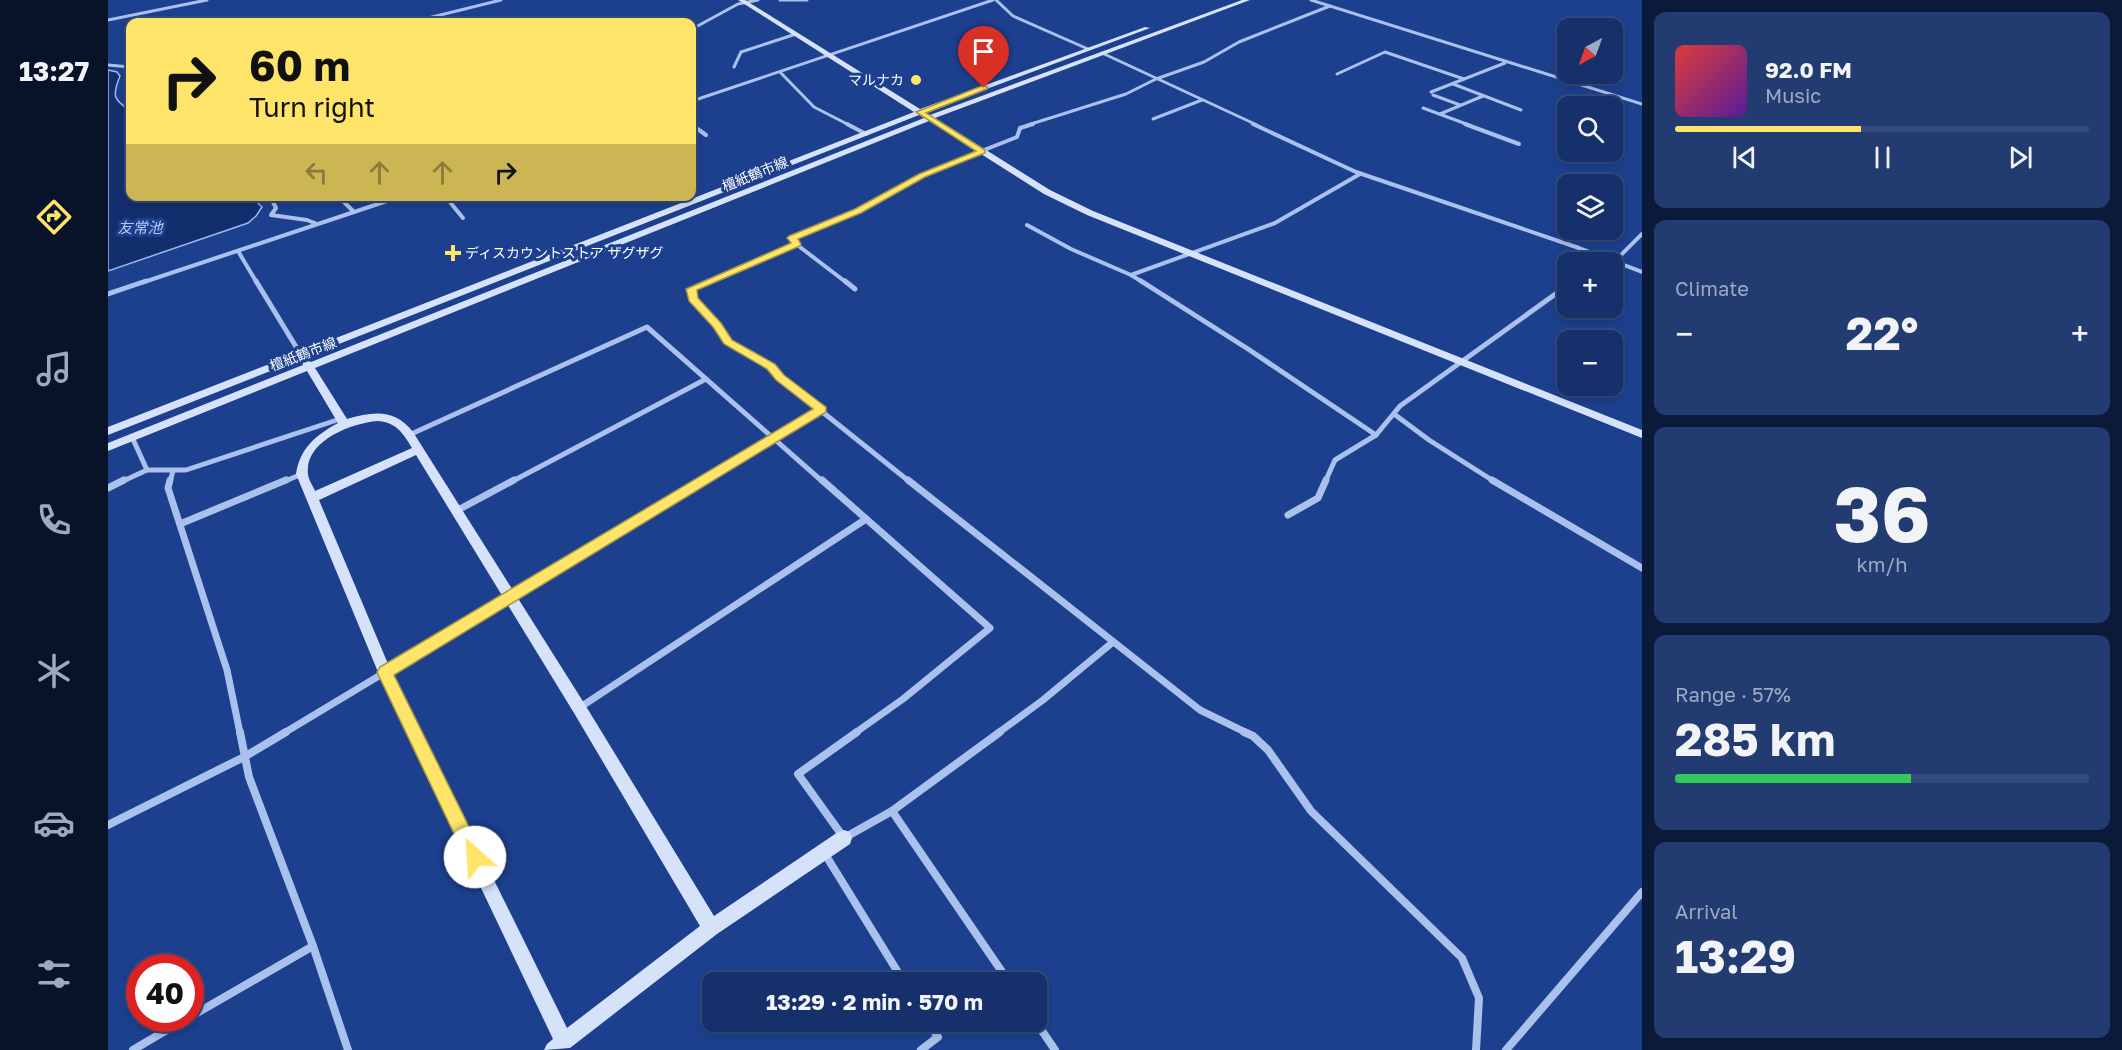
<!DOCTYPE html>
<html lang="en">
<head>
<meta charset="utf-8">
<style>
  body { margin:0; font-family:"Golos Text","Noto Sans JP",sans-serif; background:#223c72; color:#f1f3f6; height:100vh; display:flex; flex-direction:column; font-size:22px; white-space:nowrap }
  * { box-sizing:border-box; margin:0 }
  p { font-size:20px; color:#9da9c1 }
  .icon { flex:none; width:33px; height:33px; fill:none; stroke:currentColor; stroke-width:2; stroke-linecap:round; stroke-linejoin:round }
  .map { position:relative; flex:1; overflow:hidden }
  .details { display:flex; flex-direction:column; gap:12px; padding:12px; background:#0c1a3a; width:480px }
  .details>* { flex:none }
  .top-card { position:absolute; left:18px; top:18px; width:570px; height:183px; border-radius:12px; box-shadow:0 3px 9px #0003,0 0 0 2px #344b7e; background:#fee468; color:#111; overflow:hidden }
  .needle { width:39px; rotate:221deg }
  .tools { position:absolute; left:1449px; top:18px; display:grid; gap:12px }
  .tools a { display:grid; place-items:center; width:66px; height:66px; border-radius:12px; background:#15306a; box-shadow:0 3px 9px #0003,0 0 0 2px #344b7e; font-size:30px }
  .speed { position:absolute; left:18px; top:954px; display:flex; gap:12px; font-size:30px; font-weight:700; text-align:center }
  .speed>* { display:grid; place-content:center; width:78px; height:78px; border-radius:50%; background:#15306a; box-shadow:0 3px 9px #0003,0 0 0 2px #344b7e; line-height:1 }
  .speed .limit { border:9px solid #d22; background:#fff; color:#111 }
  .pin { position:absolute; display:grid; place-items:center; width:51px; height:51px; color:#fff; margin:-62px -26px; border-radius:50% 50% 50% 0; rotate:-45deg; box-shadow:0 0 6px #0007 }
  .pin .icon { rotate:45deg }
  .me { position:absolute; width:66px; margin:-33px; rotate:334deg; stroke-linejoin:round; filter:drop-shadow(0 0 4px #0008) }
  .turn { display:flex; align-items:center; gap:21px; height:126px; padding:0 24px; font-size:27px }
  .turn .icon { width:78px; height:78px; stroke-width:2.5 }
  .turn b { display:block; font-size:42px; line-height:51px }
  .lanes { display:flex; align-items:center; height:57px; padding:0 24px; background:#0003; justify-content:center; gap:30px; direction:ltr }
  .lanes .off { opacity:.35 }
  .big { font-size:45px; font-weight:700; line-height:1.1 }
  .details .card { flex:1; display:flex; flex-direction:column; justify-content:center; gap:9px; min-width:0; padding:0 21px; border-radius:12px; background:#223c72 }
  .details .dial { align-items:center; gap:0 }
  .dial b { font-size:78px; line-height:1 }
  .song { display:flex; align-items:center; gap:18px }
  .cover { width:72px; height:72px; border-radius:9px; background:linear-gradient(135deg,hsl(0 70% 55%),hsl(270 70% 35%)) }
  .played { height:6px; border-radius:3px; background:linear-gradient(90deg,#fee468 45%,#344b7e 45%) }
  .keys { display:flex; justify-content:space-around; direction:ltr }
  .heat { display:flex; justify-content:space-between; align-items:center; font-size:33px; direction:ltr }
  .charge { height:9px; border-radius:4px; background:linear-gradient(90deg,#34c759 57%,#344b7e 0) }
  .trip { position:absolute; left:594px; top:972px; width:345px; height:60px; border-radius:12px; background:#15306a; box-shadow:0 3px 9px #0003,0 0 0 2px #344b7e; font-weight:700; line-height:60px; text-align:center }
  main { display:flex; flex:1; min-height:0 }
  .tab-bar { display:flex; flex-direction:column; width:108px; justify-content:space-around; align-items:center; background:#08132a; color:#9da9c1 }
  .tab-bar .icon { width:42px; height:42px }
  .tab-bar .on { color:#fee468 }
  .tab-bar b { font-size:27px; color:#f1f3f6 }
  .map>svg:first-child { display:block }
</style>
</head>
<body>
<main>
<nav class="tab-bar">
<b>13:27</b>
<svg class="icon on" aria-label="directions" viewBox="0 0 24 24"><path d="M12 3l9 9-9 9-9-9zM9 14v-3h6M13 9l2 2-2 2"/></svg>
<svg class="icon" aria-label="music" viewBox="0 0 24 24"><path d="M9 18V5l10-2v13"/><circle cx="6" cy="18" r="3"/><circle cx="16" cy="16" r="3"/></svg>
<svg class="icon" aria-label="phone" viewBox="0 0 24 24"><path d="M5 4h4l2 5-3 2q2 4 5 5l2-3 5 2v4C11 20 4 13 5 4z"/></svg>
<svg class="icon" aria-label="climate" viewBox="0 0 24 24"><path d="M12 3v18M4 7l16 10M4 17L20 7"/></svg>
<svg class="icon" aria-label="car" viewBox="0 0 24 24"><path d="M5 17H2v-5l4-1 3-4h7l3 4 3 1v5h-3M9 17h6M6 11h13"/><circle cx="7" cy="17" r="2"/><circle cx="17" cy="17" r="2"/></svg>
<svg class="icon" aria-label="filters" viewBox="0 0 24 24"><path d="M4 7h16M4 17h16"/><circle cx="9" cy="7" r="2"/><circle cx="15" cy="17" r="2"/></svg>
</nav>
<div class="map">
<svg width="1534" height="1050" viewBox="0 0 1534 1050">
  <rect width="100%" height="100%" fill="#1c408e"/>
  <path fill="#132e6c" stroke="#9db9ef" stroke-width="1.5" d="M0,70L9,72L12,76C4,96 5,99 22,111V196L144,197L154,207L148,216L140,223L0,271Z"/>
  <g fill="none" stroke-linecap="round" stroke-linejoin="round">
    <g stroke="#aac0ed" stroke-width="3">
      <path d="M672,0H699"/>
      <path d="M888,0L905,16L980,49"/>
      <path d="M1203,0L1534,104"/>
      <path d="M0,20L99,0"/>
      <path d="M304,22L393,0"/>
      <path d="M584,29L630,4L650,0"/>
      <path d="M994,53L1149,125"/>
      <path d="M0,65L22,67"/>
      <path d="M626,67L633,52L688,34"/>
      <path d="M672,72L706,107L741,125"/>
      <path d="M1229,74L1277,52L1356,79"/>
      <path d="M1345,84L1413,110"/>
      <path d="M22,88L20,90L22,97"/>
      <path d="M1323,92L1397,63"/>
      <path d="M1325,95L1352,105"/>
      <path d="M584,101L885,0"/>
      <path d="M1315,108L1361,125"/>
      <path d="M1332,114L1375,96"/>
      <path d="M1045,119L1094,100"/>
      <path d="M920,125L1018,94L1048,79L1096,62L1131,42L1222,6"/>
    </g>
    <g stroke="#aac0ed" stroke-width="4">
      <path d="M739,124L758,134"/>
      <path d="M1145,124L1248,172L1471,248L1534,272"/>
      <path d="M1357,124L1411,144"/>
      <path d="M584,125L598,135"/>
      <path d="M162,196L168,208L163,215L199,220L209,224"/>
      <path d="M230,196L246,212"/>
      <path d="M337,196L355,218"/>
      <path d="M919,225L963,249L1023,275L1036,283"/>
      <path d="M688,244L739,283"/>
      <path d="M130,251L149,283"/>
      <path d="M1507,261L1534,234"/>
      <path d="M1023,275L1167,223L1252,174"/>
      <path d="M33,283L294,196"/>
      <path d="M597,283L688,244L684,238L750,211L823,171L909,137L912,128L925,124"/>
    </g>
    <g stroke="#aac0ed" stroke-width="5">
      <path d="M148,281L193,355"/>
      <path d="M601,281L583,289L585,299L610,325L620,342L663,366L672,378L802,482"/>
      <path d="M737,281L747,289"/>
      <path d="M1033,281L1140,349L1268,435"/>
      <path d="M0,294L38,281"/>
      <path d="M1286,414L1321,440L1387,482"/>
      <path d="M301,435L539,327L715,482"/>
      <path d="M24,437L39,470H78L232,419"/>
      <path d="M13,482L39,470"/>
      <path d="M62,482L65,471"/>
      <path d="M175,482L194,474"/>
      <path d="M403,482L598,379"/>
      <path d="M594,482L714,410"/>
      <path d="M1217,482L1227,460L1268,435L1292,406L1460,285"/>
    </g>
    <g stroke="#aac0ed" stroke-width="7">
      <path d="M62,480L60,488L119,670L132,733"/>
      <path d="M714,480L882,628L795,699L747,733"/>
      <path d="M800,480L1092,710L1139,733"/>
      <path d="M1384,480L1534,568"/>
      <path d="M0,488L16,480"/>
      <path d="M348,511L406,480"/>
      <path d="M1180,515L1210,498L1218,480"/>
      <path d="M72,524L178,480"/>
      <path d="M471,708L758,519"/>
      <path d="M176,733L597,480"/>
      <path d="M890,733L935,700L1005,642"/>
    </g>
    <g stroke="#aac0ed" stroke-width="8">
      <path d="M132,732L141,777L205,946L240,1050"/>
      <path d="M749,732L690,774L736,838L784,811"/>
      <path d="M892,732L784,811L901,982"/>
      <path d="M1136,732L1145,736L1160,750L1203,811L1354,958L1371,998L1368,1050"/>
      <path d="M0,825L136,757L178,732"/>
      <path d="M717,854L796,982"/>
      <path d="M82,1017L205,946"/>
      <path d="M928,1022L947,1050"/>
      <path d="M25,1050L79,1018"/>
      <path d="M813,1050L830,1037L820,1022"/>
      <path d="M1398,1050L1534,892"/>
    </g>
    <path fill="#d6e1fa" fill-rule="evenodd" d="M630,0H637L812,109L1037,27L1042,28L817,112L822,115L1134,0H1142L827,118L942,190L985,211L1534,430V438L979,215L936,194L821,121L207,368L239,419C265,412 286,408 305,432L476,703L606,916L730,832L736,830L742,832L744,838L742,844L609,934L462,1048L436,1050L439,1044L445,1039L270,672L188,474C192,448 208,435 230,423L199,371L0,451V443L195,365L193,359L0,435V427L806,112ZM811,115L816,118L203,362L198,357ZM269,421C288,422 295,433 304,448L207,491C205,486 200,479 200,474C196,441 244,423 269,421ZM308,455L466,713L592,926L459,1028L283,671L211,500Z"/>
  </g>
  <path fill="#fee468" stroke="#a59444" stroke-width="1.5" d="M876,85L880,88L879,89L818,113L877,150V153L817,177L753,213L690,239L693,244L692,246L589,290L590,298L613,323L624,340L667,364L676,375L718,407V412L286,675L376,857L373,863L367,866L360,863L269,672L272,667L705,409L668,380L659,369L616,344L605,327L581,301L578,289L683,243L679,238L681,236L747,209L811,174L868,151L808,112Z"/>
  <g fill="#fee468" stroke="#1c408e" stroke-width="2">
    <circle cx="808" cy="80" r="6"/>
    <path d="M342 244h6v6h6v6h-6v6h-6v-6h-6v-6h6z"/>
  </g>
  <g text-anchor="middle" stroke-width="6" stroke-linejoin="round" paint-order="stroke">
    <g font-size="14" fill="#fff" stroke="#1c408e" text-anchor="end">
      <text x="796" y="85">マルナカ</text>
      <text x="357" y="258" text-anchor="start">ディスカウントストア ザグザグ</text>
    </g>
    <g font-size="14" fill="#fff" stroke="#1c408e">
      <text transform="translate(647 174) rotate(-22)" y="5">檀紙鶴市線</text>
      <text transform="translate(195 354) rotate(-21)" y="5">檀紙鶴市線</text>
    </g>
    <g font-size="15" font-style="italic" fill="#b6cbf4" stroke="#1c408e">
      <text x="32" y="233">友常池</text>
    </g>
  </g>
</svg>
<div class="tools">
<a><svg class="needle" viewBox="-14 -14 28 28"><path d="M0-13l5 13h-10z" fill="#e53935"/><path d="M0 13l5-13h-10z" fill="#9da9c1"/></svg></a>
<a><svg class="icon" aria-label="search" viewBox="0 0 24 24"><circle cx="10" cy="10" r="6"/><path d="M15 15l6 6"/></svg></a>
<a><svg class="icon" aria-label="layers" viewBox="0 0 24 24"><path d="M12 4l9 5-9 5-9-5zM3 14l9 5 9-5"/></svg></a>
<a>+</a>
<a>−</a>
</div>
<div class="speed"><div class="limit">40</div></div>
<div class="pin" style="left:876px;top:88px;background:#d93025"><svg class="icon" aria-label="arrive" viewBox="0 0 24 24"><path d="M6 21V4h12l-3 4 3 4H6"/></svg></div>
<svg class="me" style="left:367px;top:857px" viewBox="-20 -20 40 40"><circle r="19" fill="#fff"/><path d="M0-13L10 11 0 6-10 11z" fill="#fee468"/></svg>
<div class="trip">13:29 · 2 min · 570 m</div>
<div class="top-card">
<div class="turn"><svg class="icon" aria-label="right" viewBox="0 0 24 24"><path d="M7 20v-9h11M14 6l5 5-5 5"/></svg><div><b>60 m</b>Turn right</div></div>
<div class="lanes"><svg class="icon off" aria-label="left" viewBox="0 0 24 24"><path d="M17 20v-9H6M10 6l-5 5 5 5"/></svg><svg class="icon off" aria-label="ahead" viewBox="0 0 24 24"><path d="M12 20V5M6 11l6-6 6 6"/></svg><svg class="icon off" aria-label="ahead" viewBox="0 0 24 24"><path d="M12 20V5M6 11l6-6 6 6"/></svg><svg class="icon" aria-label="right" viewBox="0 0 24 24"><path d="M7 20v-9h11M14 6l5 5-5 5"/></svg></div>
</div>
</div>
<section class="details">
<div class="card">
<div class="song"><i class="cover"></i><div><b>92.0 FM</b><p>Music</p></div></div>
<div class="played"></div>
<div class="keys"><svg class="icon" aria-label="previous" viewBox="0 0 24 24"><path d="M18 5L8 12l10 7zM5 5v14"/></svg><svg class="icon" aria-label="pause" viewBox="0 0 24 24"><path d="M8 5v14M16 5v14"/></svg><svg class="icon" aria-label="next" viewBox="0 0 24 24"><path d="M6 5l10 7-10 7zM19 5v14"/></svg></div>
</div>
<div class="card"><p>Climate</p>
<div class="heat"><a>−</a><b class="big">22°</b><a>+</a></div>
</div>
<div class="card dial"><b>36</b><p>km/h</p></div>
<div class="card"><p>Range · 57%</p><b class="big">285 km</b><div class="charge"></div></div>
<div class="card"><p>Arrival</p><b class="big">13:29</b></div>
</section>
</main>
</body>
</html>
